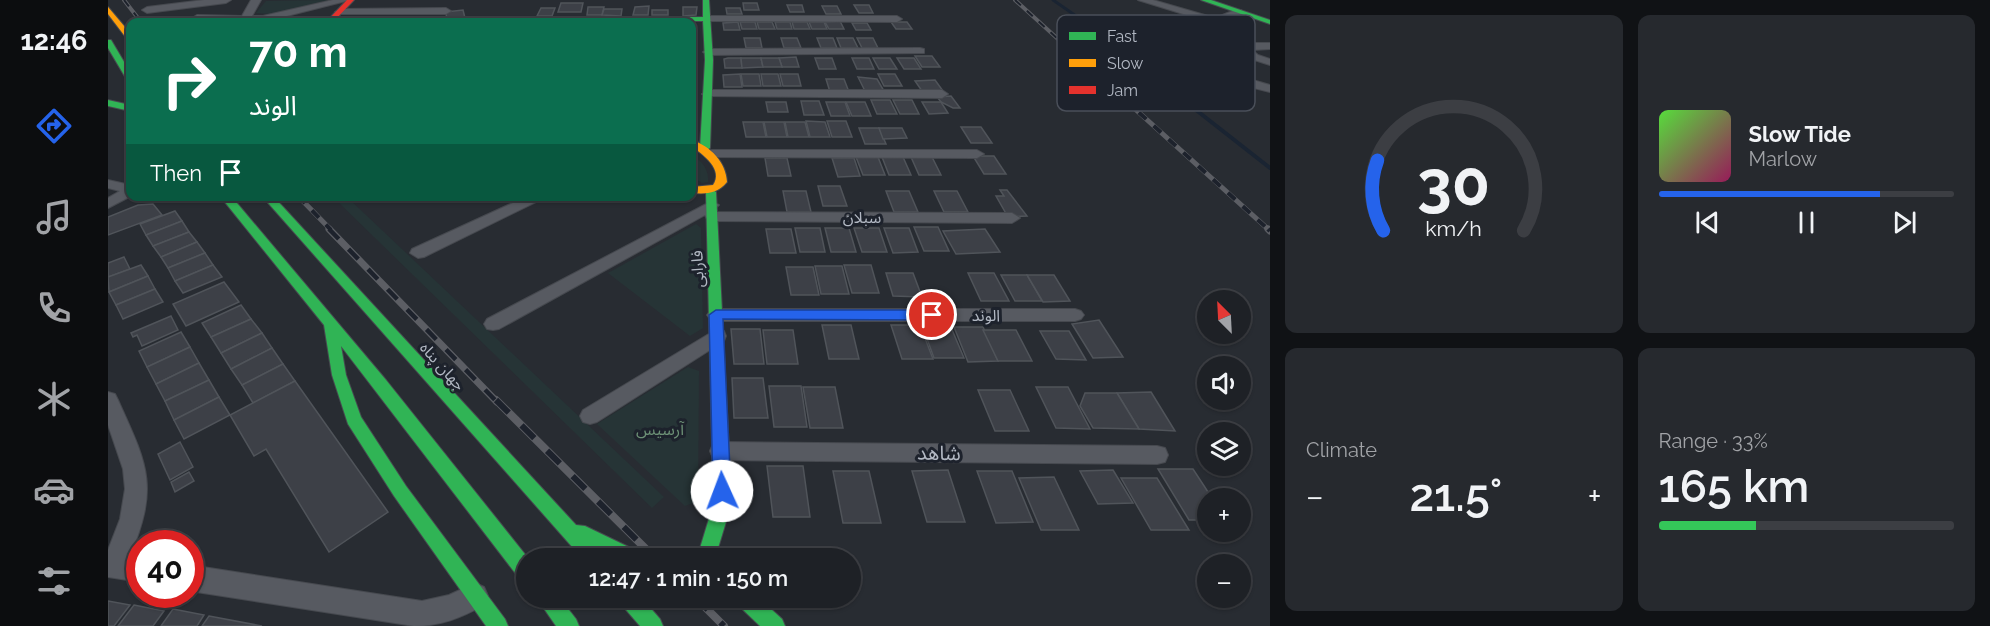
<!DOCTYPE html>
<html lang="en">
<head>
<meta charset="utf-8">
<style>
  body { margin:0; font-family:Raleway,"Noto Sans Arabic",sans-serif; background:#26292e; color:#f1f3f6; height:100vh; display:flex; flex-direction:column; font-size:22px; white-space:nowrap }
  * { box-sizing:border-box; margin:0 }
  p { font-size:20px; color:#a1a3a7 }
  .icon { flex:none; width:33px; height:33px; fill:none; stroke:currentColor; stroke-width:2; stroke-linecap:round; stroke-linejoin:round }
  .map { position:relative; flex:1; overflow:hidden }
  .side { display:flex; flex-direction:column; gap:15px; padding:15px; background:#101215; width:720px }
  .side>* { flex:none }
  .guide { position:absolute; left:18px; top:18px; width:570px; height:183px; border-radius:12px; box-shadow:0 2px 4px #0004,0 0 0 2px #3c3e43; background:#0b6e4f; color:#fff; overflow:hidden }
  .needle { width:39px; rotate:336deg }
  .controls { position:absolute; left:1089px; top:290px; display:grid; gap:12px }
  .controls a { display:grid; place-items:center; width:54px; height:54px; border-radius:50%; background:#1e2126; box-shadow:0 2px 4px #0004,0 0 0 2px #3c3e43; font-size:30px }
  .speed { position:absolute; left:18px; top:530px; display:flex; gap:12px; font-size:30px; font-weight:700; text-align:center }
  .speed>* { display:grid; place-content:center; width:78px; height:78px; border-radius:50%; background:#1e2126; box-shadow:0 2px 4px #0004,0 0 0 2px #3c3e43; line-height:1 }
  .speed .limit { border:9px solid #d22; background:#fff; color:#111 }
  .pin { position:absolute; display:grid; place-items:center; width:51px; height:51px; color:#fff; margin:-26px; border:3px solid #fff; border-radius:50%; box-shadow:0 2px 6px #0007 }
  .me { position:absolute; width:66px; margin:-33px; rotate:358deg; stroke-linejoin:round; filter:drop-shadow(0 0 4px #0008) }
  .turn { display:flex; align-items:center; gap:21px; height:126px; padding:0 24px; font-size:27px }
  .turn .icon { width:78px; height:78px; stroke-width:2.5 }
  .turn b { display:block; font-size:42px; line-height:51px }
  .then { display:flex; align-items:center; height:57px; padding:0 24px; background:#0003; gap:12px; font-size:22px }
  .big { font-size:45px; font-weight:600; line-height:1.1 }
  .side .widget { flex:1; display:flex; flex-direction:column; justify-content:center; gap:9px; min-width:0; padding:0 21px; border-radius:12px; background:#26292e }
  .side .dial { align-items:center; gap:0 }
  .dial svg { height:156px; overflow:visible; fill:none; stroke:#3c3e43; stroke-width:7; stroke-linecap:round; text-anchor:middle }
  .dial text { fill:#f1f3f6; stroke:none }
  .song { display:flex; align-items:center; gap:18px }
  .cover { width:72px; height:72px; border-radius:9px; background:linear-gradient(135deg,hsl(110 70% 55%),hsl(330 70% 35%)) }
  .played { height:6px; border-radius:3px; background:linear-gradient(90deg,#2563eb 75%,#3c3e43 75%) }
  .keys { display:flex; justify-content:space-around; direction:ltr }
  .heat { display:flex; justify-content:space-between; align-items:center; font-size:33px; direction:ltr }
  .charge { height:9px; border-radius:4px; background:linear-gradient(90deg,#34c759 33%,#3c3e43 0) }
  .side .tiles { flex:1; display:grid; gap:15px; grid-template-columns:repeat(2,1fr) }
  .trip { position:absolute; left:408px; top:548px; width:345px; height:60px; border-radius:30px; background:#1e2126; box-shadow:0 2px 4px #0004,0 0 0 2px #3c3e43; font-weight:600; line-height:60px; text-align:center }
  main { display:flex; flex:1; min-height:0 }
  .menu { display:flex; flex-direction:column; width:108px; justify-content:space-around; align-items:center; background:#0c0d0f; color:#a1a3a7 }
  .menu .icon { width:42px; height:42px }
  .menu .on { color:#2563eb }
  .menu b { font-size:27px; color:#f1f3f6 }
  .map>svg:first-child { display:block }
</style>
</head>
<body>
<main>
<nav class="menu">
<b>12:46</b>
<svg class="icon on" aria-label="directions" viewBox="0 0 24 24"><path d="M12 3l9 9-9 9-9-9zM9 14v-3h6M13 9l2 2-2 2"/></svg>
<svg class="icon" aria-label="music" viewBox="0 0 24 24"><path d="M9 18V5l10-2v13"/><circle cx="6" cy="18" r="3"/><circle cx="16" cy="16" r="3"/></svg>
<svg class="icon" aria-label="phone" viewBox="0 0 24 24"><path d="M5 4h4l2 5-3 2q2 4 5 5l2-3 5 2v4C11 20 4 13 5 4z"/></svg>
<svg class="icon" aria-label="climate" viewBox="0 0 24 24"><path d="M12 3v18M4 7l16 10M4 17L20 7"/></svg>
<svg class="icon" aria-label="car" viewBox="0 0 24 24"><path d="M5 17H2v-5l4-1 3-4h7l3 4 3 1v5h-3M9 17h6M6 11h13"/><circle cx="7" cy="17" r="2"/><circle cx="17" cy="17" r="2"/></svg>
<svg class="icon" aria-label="filters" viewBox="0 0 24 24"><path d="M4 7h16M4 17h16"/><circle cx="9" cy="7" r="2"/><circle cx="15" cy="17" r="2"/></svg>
</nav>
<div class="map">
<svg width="1162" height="626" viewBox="0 0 1162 626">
  <rect width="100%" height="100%" fill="#282c32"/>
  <g fill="#263436">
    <path d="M221,0L164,14L148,13L158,1Z"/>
    <path d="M584,156C594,160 601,170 600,182L594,183L584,177Z"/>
    <path d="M225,197H239L556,497L544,508Z"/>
    <path d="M588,224L593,228L595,328L582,336L500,273Z"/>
    <path d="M580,367L591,371L590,501L577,506L489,424Z"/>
  </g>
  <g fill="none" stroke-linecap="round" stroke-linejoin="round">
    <path stroke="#1a2432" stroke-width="3" d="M945,0L984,27L1076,100"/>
    <path stroke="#1a2432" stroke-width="4" d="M1074,99L1162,168"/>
  </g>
  <g fill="#3d4047" stroke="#50545a" stroke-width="1.5">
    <path d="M453,3H475L473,12H450Z"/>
    <path d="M635,3H649L651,10H636Z"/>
    <path d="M679,5H694L696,12H682Z"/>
    <path d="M746,5H761L765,13H751Z"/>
    <path d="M541,6L540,15H525L527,7Z"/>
    <path d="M714,6H729L733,14H718Z"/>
    <path d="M480,7H496L494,15H479Z"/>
    <path d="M575,7H589L588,15L575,16Z"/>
    <path d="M433,8H447L444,16H429Z"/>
    <path d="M618,8H632L634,14H619Z"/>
    <path d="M496,9H514L513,16L494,15Z"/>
    <path d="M355,10L358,22H339L338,12Z"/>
    <rect x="544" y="10" width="16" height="5"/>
    <path d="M732,21L736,29H721L717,22Z"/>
    <path d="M630,22L632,30H616L615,23Z"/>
    <path d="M632,22H647L649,29H634Z"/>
    <path d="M649,22H664L667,29H651Z"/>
    <path d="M667,22H682L684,29H669Z"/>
    <path d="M684,22H699L702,29H686Z"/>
    <path d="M701,22H716L719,29H704Z"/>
    <path d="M783,22H799L804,29H788Z"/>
    <path d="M744,23H759L763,30H748Z"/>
    <path d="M636,38H652L654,48H638Z"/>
    <path d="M673,38H689L693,48H676Z"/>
    <path d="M709,38H725L729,48H713Z"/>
    <path d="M729,38H745L750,48H733Z"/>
    <path d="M749,38H765L770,48H754Z"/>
    <path d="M807,56H824L832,67H814Z"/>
    <path d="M688,57L691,67H674L671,58Z"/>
    <path d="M620,58H633L634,68H617L616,59Z"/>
    <path d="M633,58H653L655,67L634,68Z"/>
    <path d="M653,58H671L674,67H655Z"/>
    <path d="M707,58H724L728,69H711Z"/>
    <path d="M744,58H761L766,69H749Z"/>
    <path d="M765,58H782L789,69H771Z"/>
    <path d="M789,58H806L813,69H796Z"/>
    <path d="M632,74L634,87H616L615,75Z"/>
    <path d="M633,74H651L653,86H635Z"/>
    <path d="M653,74H670L673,86H655Z"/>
    <path d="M672,74H690L693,86H675Z"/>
    <path d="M770,74H787L794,86H776Z"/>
    <path d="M750,77L769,79L776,91H757Z"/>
    <path d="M718,79H736L741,92H722Z"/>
    <path d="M827,80L835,91H814L807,81Z"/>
    <path d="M843,96L852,108H845L833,102L829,97Z"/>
    <path d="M763,100H782L789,114H769Z"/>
    <path d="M785,100H804L811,114H792Z"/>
    <path d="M693,101H711L716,115H696Z"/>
    <path d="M658,102H678L680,112H660Z"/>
    <path d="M718,102H737L742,116H723Z"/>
    <path d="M738,102H757L763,116H744Z"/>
    <path d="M814,102H833L840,113L821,114Z"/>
    <path d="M698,121L717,122L722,137H702Z"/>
    <path d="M719,121H738L744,137H724Z"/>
    <path d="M635,122H655L658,137H638Z"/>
    <path d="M656,122H676L679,137H659Z"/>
    <path d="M677,122H697L701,137H680Z"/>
    <path d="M853,127H873L884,143H863Z"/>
    <path d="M751,128H771L778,144H757Z"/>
    <path d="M771,128H794L799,138L775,139Z"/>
    <path d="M865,156H886L898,174H876Z"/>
    <path d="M748,157H770L777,175H755Z"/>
    <path d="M774,157H795L803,175H781Z"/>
    <path d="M803,157H824L833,175H811Z"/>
    <path d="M657,158H679L683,176H660Z"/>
    <path d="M724,158H746L752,176L730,177Z"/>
    <path d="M710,186H732L739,206H715Z"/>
    <path d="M892,190H899L919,216L900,217L888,196H896Z"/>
    <path d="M675,191H698L703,212H679Z"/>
    <path d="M778,191H801L810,212H786Z"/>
    <path d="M826,191H849L860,212H836Z"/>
    <path d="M45,204L54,215L0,235V217L30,205Z"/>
    <path d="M67,211L74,221L38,235L32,224Z"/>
    <path d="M74,221L81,232L45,246L38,235Z"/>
    <path d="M806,227H830L841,251H816Z"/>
    <path d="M687,228H712L717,252H692Z"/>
    <path d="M717,228H741L748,252H723Z"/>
    <path d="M746,228H771L779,252H754Z"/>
    <path d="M776,228H801L810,252L785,253Z"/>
    <path d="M658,229H683L688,253H662Z"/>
    <path d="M877,229L892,252L848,254L835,231Z"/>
    <path d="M81,232L89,242L53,257L45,246Z"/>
    <path d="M89,242L97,253L60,268L53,257Z"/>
    <path d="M97,253L105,265L67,281L60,268Z"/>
    <path d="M16,257L22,269L0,277V263Z"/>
    <path d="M33,265L40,276L1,292L0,277Z"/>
    <path d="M105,265L114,277L75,293L67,281Z"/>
    <path d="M736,265H763L771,293H744Z"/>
    <path d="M707,266H734L741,294H713Z"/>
    <path d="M678,267H705L711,295H683Z"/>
    <path d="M778,273H805L814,297L785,296Z"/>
    <path d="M860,273H886L901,301H873Z"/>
    <path d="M893,275H919L934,301H907Z"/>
    <path d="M919,275H946L962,301L935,302Z"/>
    <path d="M40,276L47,289L8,305L1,292Z"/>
    <path d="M116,282L131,302L78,326L65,304Z"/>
    <path d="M47,289L55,302L15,319L8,305Z"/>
    <path d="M133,305L143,319L103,337L94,323Z"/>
    <path d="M63,316L70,330L34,346L29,335L25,337L23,333Z"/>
    <path d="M143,319L154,333L113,353L103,337Z"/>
    <path d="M991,320L1015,357L985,358L964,324Z"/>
    <path d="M714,325H743L751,359H721Z"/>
    <path d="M783,325H812L825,359H794Z"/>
    <path d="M814,325H842L856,358H826Z"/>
    <path d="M846,327H875L890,361L860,362Z"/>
    <path d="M623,329H652L656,364H626Z"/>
    <path d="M655,330H685L690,364H659Z"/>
    <path d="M875,330H908L924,361H890Z"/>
    <path d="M932,331H961L978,360L948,359Z"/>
    <path d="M73,332L82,347L39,367L31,351Z"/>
    <path d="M154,333L164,348L123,369L113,353Z"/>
    <path d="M82,347L91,363L48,384L39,367Z"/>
    <path d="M164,348L175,364L134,385L123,369Z"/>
    <path d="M91,363L101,380L57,401L48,384Z"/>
    <path d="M175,364L187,381L145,403L134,385Z"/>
    <path d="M624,378H655L660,418H626Z"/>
    <path d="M101,380L111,397L66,420L57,401Z"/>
    <path d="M187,381L280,512L221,552L158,449L146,456L122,415Z"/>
    <path d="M661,386H693L699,427H666Z"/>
    <path d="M695,387H727L735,428H702Z"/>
    <path d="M928,387H960L982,429L948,428Z"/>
    <path d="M870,390H902L921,431H887Z"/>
    <path d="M1043,392L1067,431L1031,429L1009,393Z"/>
    <path d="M977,393H1009L1031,429L985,428L972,406Z"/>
    <path d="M111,397L122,415L76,439L66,420Z"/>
    <path d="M72,442L85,467L62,480L50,454Z"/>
    <path d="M659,466H695L702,517H665Z"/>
    <path d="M1050,469H1085L1104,498H1100V520H1081Z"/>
    <path d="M840,470L857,522H819L804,471Z"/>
    <path d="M1005,470L1025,503L990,504L972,471Z"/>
    <path d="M725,471H761L773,523H735Z"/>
    <path d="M869,471H904L925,522L888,523Z"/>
    <path d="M81,472L86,481L67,492L63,482Z"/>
    <path d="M946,477L971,530H933L911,478Z"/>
    <path d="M1013,478H1049L1081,530H1043Z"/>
    <path d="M0,601L22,605L6,626H0Z"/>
    <path d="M26,605L56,611L45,626H10Z"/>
    <path d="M65,609L96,615L89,626H53Z"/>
    <path d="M101,616L154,626H94Z"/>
  </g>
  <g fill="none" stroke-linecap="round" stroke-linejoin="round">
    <g stroke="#46494f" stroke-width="2">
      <g id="street">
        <path d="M96,0H123L118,3L39,13L34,10L39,7Z"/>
        <path d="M143,0H153L144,16H155L225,0H242L155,22L89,21L84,18L89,15L134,16Z"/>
        <path d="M1030,0H1045L1107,18L1127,10H1133V14L1084,34L1133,49L1142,43H1162V49L1144,50L1150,55L1162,59V65L1075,37L1068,40C1092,67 1129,75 1162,85V92C1124,83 1081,71 1057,39L1098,21Z"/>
        <path d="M232,9L338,8L343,11L338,14H229L227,12Z"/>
        <path d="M599,16H789L794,19L789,22L596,21V17Z"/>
        <path d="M812,48L816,49V53L600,55L595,52L600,49Z"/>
        <path d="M600,90H834L840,94L834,98L596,96L594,94Z"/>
        <path d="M604,150H869L876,154L869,158L599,157L597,154L599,151Z"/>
        <path d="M0,180L22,185L23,196L0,208V198L12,191L0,188Z"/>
        <path d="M420,196H440L316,257L310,258L302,253L304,249Z"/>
        <path d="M604,201L611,205L603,212L904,213L912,218L904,223L604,221L599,219L597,215L391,329L385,330L379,329L376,324L379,319Z"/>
        <path d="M608,309H967L973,311L976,315L973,319L967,321H608L602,319L599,315L602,311Z"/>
        <path d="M609,329L616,331L618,336L616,341L489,422L482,424L475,422L472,416L475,410Z"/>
        <path d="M0,392L7,394L10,400C40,466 51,486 22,556L32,558V582L0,577V550L12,519L17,489L15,469L0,425Z"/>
        <path d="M613,442L1049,446L1057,448L1060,455L1057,462L1049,464L613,460L605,458L602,451L605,444Z"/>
        <path d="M82,565L314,601L341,595L367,583L376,587L380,596L376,605C353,618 333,626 306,626L82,591Z"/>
      </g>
    </g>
    <g stroke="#46494f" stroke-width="2">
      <g id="fast">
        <path d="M595,0H601L605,60L602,148L597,151L592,148L597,60L595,21H364L368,19L595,17Z"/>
        <path d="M1093,0H1103L1162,20V24Z"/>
        <path d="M0,40H3L22,72V80H19L0,48Z"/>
        <path d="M0,100L22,105V111L0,106Z"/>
        <path d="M603,189L608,192L623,491L621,512L607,558H589L603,512L605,491L598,192Z"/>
        <path d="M112,196H123L278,380L420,558L418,580L411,578L233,346L238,375L253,417L298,486L397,619L400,626H378L286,496L240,424L224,375L216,325Z"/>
        <path d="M154,196H165L468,525L477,526L531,552L533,558H505L493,552L495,558H474Z"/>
        <path d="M428,597H451L468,619L471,626H448Z"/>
        <path d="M510,597H533L552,619L555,626H532L513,604Z"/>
        <path d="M626,597H650L674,619L677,626H652L629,604Z"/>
      </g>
    </g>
    <g stroke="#46494f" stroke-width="2">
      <g id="slow">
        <path d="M0,7L22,33V39H19L0,14Z"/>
        <path d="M584,140C602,146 618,162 619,182C609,194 598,194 584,193V187L605,185C616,170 595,154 584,147Z"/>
      </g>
    </g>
    <g stroke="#46494f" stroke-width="2">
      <path id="jam" d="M239,0H246L225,22H218Z"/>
    </g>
    <use href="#street" fill="#575a61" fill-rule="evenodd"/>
    <use href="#fast" fill="#30b455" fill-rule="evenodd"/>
    <use href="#slow" fill="#ff9f0a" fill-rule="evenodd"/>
    <use href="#jam" fill="#e5322d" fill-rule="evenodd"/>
    <g stroke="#5c5e64" stroke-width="4">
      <g id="rail-far3">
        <path d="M16,0L33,22"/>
        <path d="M907,0L1017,100"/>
      </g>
    </g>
    <g stroke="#5c5e64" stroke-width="5">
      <g id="rail-far2">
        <path d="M1016,99L1161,230"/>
        <path d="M190,196L223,230"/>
      </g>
    </g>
    <g stroke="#5c5e64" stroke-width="7">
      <g id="rail-far1">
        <path d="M221,229L389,402"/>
        <path d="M1160,229L1162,231"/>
      </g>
    </g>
    <g stroke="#5c5e64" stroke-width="8">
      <g id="rail">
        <path d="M388,400L547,558"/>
        <path d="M587,597L616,626"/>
      </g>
    </g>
    <use href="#rail-far3" stroke="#1d222c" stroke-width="2" stroke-dasharray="8" stroke-linecap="butt"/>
    <use href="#rail-far2" stroke="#1d222c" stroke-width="4" stroke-dasharray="10" stroke-linecap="butt"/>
    <use href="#rail-far1" stroke="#1d222c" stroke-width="4.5" stroke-dasharray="14" stroke-linecap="butt"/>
    <use href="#rail" stroke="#1d222c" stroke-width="6" stroke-dasharray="18" stroke-linecap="butt"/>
  </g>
  <path fill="#2563eb" stroke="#184099" stroke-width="1.5" d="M608,310H824L830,315L824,320L615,319L623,491L620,497L614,499L608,497L605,491L601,315Z"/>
  <g text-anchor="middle" stroke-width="6" stroke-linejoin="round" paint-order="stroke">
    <g font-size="16" fill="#b2b8c3" stroke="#1d222c">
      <text x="754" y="223">سبلان</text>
      <text transform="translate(589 269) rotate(-92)" y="6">فارابی</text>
      <text x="878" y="321">الوند</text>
      <text transform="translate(335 366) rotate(48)" y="6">جهان پناه</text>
    </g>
    <g font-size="16" fill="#6d9176" stroke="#1d222c">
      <text x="552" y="435">آرسیس</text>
    </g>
    <g font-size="20" fill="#b2b8c3" stroke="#1d222c">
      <text transform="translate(831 453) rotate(1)" y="7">شاهد</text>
    </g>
  </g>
  <rect x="949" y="15" width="198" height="96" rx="9" fill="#1d222c" stroke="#4a4f59" stroke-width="1.5"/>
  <rect x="961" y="32" width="27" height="8" fill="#30b455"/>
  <rect x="961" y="59" width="27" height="8" fill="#ff9f0a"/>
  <rect x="961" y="86" width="27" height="8" fill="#e5322d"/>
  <g font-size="16" fill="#b2b8c3">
    <text x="999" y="42">Fast</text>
    <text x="999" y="69">Slow</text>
    <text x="999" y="96">Jam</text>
  </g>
</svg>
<div class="controls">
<a><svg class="needle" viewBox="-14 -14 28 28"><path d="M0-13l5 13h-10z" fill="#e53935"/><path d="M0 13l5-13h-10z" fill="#a1a3a7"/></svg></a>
<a><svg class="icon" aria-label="sound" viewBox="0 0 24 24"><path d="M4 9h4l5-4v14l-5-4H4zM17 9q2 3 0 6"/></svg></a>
<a><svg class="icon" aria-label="layers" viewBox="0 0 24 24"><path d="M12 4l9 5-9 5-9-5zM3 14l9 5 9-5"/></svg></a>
<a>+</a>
<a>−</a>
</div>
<div class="speed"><div class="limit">40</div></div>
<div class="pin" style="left:824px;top:315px;background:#d93025"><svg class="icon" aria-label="arrive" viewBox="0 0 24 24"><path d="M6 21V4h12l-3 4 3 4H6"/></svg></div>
<svg class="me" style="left:614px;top:491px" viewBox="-20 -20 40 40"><circle r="19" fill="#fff"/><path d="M0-13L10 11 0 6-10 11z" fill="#2563eb"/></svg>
<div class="trip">12:47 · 1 min · 150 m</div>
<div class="guide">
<div class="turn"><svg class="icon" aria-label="right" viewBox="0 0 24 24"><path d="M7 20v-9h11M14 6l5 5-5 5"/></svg><div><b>70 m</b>الوند</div></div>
<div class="then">Then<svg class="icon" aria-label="arrive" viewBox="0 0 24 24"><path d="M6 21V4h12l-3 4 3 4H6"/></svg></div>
</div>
</div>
<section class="side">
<div class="tiles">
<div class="widget dial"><svg viewBox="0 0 100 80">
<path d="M14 69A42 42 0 1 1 86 69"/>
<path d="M14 69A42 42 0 0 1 11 33" stroke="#2563eb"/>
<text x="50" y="56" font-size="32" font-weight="700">30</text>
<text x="50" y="72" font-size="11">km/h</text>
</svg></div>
<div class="widget">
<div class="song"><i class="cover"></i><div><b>Slow Tide</b><p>Marlow</p></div></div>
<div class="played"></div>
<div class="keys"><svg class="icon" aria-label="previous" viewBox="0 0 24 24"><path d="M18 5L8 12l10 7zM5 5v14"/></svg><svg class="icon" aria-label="pause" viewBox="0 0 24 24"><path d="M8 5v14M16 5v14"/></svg><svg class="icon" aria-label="next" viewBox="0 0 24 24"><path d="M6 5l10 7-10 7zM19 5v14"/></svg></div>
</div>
<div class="widget"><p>Climate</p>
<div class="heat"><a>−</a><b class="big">21.5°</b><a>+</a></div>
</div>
<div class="widget"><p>Range · 33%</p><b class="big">165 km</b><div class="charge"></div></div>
</div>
</section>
</main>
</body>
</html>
